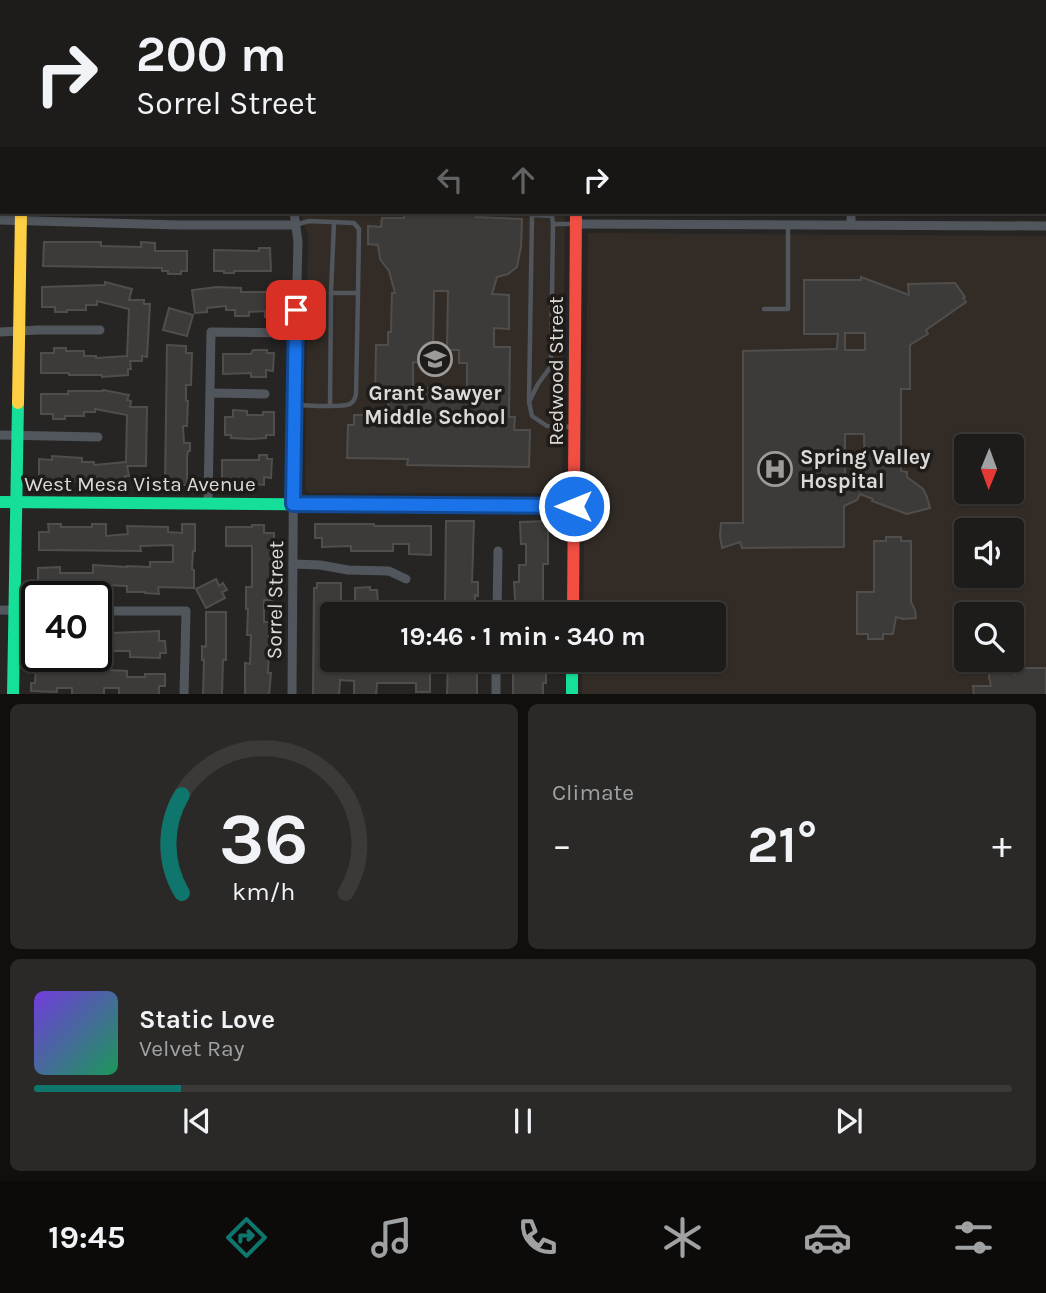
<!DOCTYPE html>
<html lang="en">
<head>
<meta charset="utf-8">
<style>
  body { margin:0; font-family:Karla,sans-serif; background:#2a2927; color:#f1f3f6; height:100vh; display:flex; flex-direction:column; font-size:26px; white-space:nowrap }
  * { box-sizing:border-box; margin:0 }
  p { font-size:23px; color:#a0a1a2 }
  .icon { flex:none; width:38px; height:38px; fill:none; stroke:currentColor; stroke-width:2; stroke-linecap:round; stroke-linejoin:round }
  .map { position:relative; height:694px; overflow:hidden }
  .details { display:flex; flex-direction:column; gap:10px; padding:10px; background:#100f0e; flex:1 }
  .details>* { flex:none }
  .banner { position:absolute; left:0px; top:0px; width:1046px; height:214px; box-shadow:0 2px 5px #0004,0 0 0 2px #3b3a39; background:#1d1c1a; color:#f1f3f6; overflow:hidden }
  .needle { width:46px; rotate:181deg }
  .controls { position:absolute; left:954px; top:434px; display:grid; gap:14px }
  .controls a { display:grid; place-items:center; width:70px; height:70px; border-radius:7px; background:#1d1c1a; box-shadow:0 2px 5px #0004,0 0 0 2px #3b3a39; font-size:35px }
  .speed { position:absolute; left:21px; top:581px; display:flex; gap:14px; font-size:35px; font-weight:700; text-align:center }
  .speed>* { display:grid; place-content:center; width:91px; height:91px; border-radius:50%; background:#1d1c1a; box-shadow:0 2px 5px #0004,0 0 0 2px #3b3a39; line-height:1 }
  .speed .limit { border:4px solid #111; border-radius:10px; background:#fff; color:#111 }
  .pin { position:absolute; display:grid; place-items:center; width:60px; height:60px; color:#fff; margin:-30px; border-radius:14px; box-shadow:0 4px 10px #0006 }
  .me { position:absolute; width:77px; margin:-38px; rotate:270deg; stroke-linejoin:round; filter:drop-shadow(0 0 5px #0008) }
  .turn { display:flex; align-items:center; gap:24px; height:147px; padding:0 21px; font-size:32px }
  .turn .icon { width:91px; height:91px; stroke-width:2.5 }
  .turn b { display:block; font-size:49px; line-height:60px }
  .lanes { display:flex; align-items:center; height:66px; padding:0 21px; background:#0003; justify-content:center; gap:35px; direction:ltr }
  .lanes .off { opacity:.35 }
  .big { font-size:52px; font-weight:700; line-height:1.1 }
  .details .tile { flex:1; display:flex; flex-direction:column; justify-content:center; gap:10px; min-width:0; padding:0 24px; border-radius:10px; background:#2a2927 }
  .details .dial { align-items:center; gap:0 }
  .dial svg { height:182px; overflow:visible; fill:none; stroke:#3b3a39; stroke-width:7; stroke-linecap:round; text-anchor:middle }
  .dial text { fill:#f1f3f6; stroke:none }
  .song { display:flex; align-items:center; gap:21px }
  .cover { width:84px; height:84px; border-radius:10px; background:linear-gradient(135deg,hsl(260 70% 55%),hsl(150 70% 35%)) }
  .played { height:7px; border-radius:4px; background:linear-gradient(90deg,#0f766e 15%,#3b3a39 15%) }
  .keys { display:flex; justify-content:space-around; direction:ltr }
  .heat { display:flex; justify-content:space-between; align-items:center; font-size:38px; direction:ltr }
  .details .tiles { flex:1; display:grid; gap:10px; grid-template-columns:1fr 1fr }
  .tile:last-child { grid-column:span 2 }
  .trip { position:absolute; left:320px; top:602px; width:406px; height:70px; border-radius:7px; background:#1d1c1a; box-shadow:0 2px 5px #0004,0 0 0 2px #3b3a39; font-weight:700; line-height:70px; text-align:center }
  .tab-bar { display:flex; height:112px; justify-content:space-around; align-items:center; background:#0c0b0a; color:#a0a1a2 }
  .tab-bar .icon { width:49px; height:49px }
  .tab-bar .selected { color:#0f766e }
  .tab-bar b { font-size:32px; color:#f1f3f6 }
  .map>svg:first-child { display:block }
</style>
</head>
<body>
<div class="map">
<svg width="1046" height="695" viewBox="0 0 1046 695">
  <rect width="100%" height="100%" fill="#272523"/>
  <g fill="#332c26" fill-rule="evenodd">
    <path d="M300,212H565L562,483L561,488L558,493H310L305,489L308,235Z"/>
    <path d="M588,233L1046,236V694L582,695V660H714V614H583ZM966,446H1012V492H966ZM966,530H1012V576H966ZM966,614H1012V660H966Z"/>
  </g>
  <g fill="#3c3b39" stroke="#504e4c" stroke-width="2" fill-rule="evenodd">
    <path d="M404,212H477L476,217L522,219L521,247L517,267L508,274L497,277L492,294L509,295V329L494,328V347H510L509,417H515L514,430H530L529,467L407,465L408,459L347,458L348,425H354V415H388V401H375L376,345H388V332H391L392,293H395L389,271L380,259L378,245L368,244V226L381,227L382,218H404ZM434,291H448L447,350H459V363H467V389H446V398H433V388H413V362L423,363L424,350H433Z"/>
    <path d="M44,242H101V246L141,247V242L155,243V251H187V271H181V274H168V271H162V268L43,266Z"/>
    <path d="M259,248H270L271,271H234V273H224V271H214V250L259,251Z"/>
    <path d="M861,277L909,295L908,284L955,283L965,297L963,298L966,302L926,330L928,334L910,345V389H901V471L907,472V477L923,489L927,497L930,508L907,514L872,501L873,499L860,494L857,500L844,506V547L742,548L740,542L722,548L720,536L721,523H743V351L837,349L838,334H804V280H861ZM845,333H865V350H845ZM845,434H864L865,475H845Z"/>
    <path d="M105,282L132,289L129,300H144V304H150L147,357L142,356V361H130L131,369H128V375L102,377V375H69V373H41V353H54V348H66V351H84V356H96V358L127,356L129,309L97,301V305H86V310H67V312H55V307H42V287L105,285Z"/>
    <path d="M217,287L241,288V292H278V313H273V317H265V311L249,312V316H235V310H226V306L207,308V312L195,313L192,290Z"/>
    <path d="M169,308L193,315L187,336L163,330Z"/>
    <path d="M167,345L186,346V353H192L191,385H186V401H188L187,426H183L184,443H190V451H188L187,457V485H165Z"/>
    <path d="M253,350H267V353H274L273,371L266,370V377H251V373L223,374V354H251Z"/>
    <path d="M103,390L129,395L127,400L131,401L130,407H147L146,466H127L129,476H125V482L100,485V483L39,480V459L52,460V456L82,458V462H94V465L126,462L127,415L95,409V412H84V416H65V419H53V414H41V394H68V391H103Z"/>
    <path d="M233,410L247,411V415H263V412H274V435H266V438L251,439L231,438V435H225V417H233Z"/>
    <path d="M259,455H267V459H272L271,478L264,477V485L255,484V481H250V479H234V482H222V460H259Z"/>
    <path d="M446,521H474L472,582H478V596L475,595V604H470V614H452V604H445Z"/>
    <path d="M548,521V564H543V614H516L514,582H519V565H526V544H521L520,522Z"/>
    <path d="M48,524H61V527H92V524H106V536L128,534L127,526L168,527V532L182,533V524H195V551H193L192,569L194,570V588L158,587L159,594L145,593V592H127V586L106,585V593H93V591H61V593H47V585H38V568L60,567V573H93V565L127,567V566L150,567V562H173V545L140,546L141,551L39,550V532H49Z"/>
    <path d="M315,524H374V526H431V555L409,554V544H393V551H351V546L322,547V538H315Z"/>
    <path d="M252,525H264V533H274V555H271L270,587H273L272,600H264V622H270L268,673H271L269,695H245V663L250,664L251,635H247L248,609H246V587H252V546H226V527H252Z"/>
    <path d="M886,537H901V541H911V602L915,610L916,618L903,619L896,617L893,634H883V639H868V634H857V592H874V541H886Z"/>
    <path d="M216,579L219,586L223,583L227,590L222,592L225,598L206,608L196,589Z"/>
    <path d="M317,583H341V606L355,607V588L370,587V590H377L378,602L431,601V614H332V660H342V668L381,670V660H430V692H416V683H377L376,695H354V681L340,680L339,695H313L314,588H317Z"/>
    <path d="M206,612H226V660H223L222,695H203L204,660H202V646L206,647Z"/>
    <path d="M99,630L112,631V633L159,631V641H165L166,653H160V658L130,657V651H112V653H108V670L127,671V677H145V674H165V686H159V695H119V688H104V695H72V688H57V692L31,691V683H35L36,667H46V673H63V670H98L99,653H96V641H99Z"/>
    <path d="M448,660H475V668H477V695H447Z"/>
    <path d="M521,661H546V683H543V695H513V669H521Z"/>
    <path d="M990,665L1001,666L1015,674V668H1046V695H974L973,686H991L989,677Z"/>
  </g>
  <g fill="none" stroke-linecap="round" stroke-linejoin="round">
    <g stroke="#51565d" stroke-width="4.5">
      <path d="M295,225L309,221L354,223L359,229L358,293"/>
      <path d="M331,293L334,222"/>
      <path d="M764,309H788V226"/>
      <path d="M529,400L532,215L552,216L553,224"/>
      <path d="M295,405C306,405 342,408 350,404C355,401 355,398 356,394L358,293H331L330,405"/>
      <path d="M572,427L547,426L532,416L529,402L538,384L551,366L553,224H575"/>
    </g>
    <g stroke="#51565d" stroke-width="9">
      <path d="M104,2V0"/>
      <path d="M852,2V0"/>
      <path d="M0,220L179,225H295"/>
      <path d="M576,224L1046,226"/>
      <path d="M851,224V212"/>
      <path d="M0,332L38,330H100"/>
      <path d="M210,393L265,394"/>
      <path d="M0,435L98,437"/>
      <path d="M208,503L211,332L296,333"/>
      <path d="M293,564L320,565L348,570L389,571L406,579"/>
      <path d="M0,610L37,611"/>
      <path d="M96,611H186L184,695"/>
      <path d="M497,614L498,551"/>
      <path d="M292,695L294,405L298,242L294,212"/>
      <path d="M496,695V660"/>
    </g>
    <g stroke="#16e098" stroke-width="12">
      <path d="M25,0V2"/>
      <path d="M0,502L391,505"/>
      <path d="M572,660V695"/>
      <path d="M13,695L18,403"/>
    </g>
    <g stroke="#ffcf43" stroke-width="12">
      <path d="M576,0V2"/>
      <path d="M18,403L21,212"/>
      <path d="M391,505L574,506"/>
    </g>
    <path stroke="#f24e42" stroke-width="12" d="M573,614L576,212"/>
  </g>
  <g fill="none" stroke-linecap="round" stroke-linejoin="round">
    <g stroke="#114b97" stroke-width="18">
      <path id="route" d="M296,310L293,504L574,506"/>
    </g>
    <use href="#route" stroke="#1a73e8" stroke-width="12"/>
  </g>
  <defs>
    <g id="school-ring" transform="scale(1.75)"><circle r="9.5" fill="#1e1b18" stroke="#9d9b99" stroke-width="1.5"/><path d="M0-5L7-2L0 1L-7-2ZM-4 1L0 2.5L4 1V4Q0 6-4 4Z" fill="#9d9b99"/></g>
    <g id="hospital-ring" transform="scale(1.75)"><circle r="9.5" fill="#1e1b18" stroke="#9d9b99" stroke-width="1.5"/><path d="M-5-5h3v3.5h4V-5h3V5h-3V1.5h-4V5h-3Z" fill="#9d9b99"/></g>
  </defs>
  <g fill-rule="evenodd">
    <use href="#school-ring" x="435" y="359"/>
    <use href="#hospital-ring" x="775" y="469"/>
  </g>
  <g text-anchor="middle" stroke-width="7" stroke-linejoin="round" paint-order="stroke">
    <g font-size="21" fill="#dcdad8" stroke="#1e1b18">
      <text transform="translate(556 371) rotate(-90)" y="7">Redwood Street</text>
      <text x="140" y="491">West Mesa Vista Avenue</text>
      <text transform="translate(275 600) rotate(-89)" y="7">Sorrel Street</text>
    </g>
    <g font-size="21" font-weight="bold" fill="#dcdad8" stroke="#1e1b18">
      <text x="435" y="400">Grant Sawyer<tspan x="435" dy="24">Middle School</tspan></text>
      <text x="800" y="464" text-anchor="start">Spring Valley<tspan x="800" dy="24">Hospital</tspan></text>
    </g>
  </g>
</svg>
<div class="controls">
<a><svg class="needle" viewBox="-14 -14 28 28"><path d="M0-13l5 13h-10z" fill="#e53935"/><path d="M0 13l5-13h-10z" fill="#a0a1a2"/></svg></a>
<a><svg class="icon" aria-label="sound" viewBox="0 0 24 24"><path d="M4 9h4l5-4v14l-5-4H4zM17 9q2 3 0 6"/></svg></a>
<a><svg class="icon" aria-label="search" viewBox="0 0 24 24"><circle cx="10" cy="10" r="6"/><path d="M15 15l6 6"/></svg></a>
</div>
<div class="speed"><div class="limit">40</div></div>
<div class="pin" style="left:296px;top:310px;background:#d93025"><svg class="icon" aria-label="arrive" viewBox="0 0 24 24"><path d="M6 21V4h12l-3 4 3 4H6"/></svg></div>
<svg class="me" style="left:574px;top:506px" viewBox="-20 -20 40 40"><circle r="17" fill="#1a73e8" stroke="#fff" stroke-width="3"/><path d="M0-11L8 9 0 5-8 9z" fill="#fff"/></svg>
<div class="trip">19:46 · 1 min · 340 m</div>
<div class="banner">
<div class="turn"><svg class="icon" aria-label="right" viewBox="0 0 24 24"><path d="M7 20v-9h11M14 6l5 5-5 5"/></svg><div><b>200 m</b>Sorrel Street</div></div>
<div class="lanes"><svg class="icon off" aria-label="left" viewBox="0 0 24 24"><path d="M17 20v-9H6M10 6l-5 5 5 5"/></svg><svg class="icon off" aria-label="ahead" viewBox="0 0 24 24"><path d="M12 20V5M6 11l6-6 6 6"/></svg><svg class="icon" aria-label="right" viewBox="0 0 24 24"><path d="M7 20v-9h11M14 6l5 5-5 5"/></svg></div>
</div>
</div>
<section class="details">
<div class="tiles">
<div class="tile dial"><svg viewBox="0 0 100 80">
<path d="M14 69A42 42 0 1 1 86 69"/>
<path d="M14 69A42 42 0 0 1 14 26" stroke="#0f766e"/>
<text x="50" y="56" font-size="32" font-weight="700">36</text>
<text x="50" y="72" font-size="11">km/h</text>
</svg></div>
<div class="tile"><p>Climate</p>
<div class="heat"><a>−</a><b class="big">21°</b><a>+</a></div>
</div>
<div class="tile">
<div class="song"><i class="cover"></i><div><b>Static Love</b><p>Velvet Ray</p></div></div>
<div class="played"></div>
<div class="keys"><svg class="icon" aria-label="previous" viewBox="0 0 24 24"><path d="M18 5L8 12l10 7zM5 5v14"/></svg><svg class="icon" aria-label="pause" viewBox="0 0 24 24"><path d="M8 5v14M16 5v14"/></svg><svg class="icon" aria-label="next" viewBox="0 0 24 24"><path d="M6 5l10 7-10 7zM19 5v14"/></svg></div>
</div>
</div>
</section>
<nav class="tab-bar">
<b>19:45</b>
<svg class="icon selected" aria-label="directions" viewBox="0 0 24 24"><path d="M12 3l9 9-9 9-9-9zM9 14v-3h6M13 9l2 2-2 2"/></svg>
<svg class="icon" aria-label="music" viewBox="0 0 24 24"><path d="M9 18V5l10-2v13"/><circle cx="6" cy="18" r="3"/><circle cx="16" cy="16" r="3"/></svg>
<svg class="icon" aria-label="phone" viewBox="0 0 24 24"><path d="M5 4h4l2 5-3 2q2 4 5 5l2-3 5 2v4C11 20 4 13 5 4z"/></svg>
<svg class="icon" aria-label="climate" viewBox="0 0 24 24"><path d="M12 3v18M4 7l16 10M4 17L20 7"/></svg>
<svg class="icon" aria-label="car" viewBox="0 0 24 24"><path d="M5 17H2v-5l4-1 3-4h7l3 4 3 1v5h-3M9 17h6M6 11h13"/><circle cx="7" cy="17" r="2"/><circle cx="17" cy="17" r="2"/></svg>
<svg class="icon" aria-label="filters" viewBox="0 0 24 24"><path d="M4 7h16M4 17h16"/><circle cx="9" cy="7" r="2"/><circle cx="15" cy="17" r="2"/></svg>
</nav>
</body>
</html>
